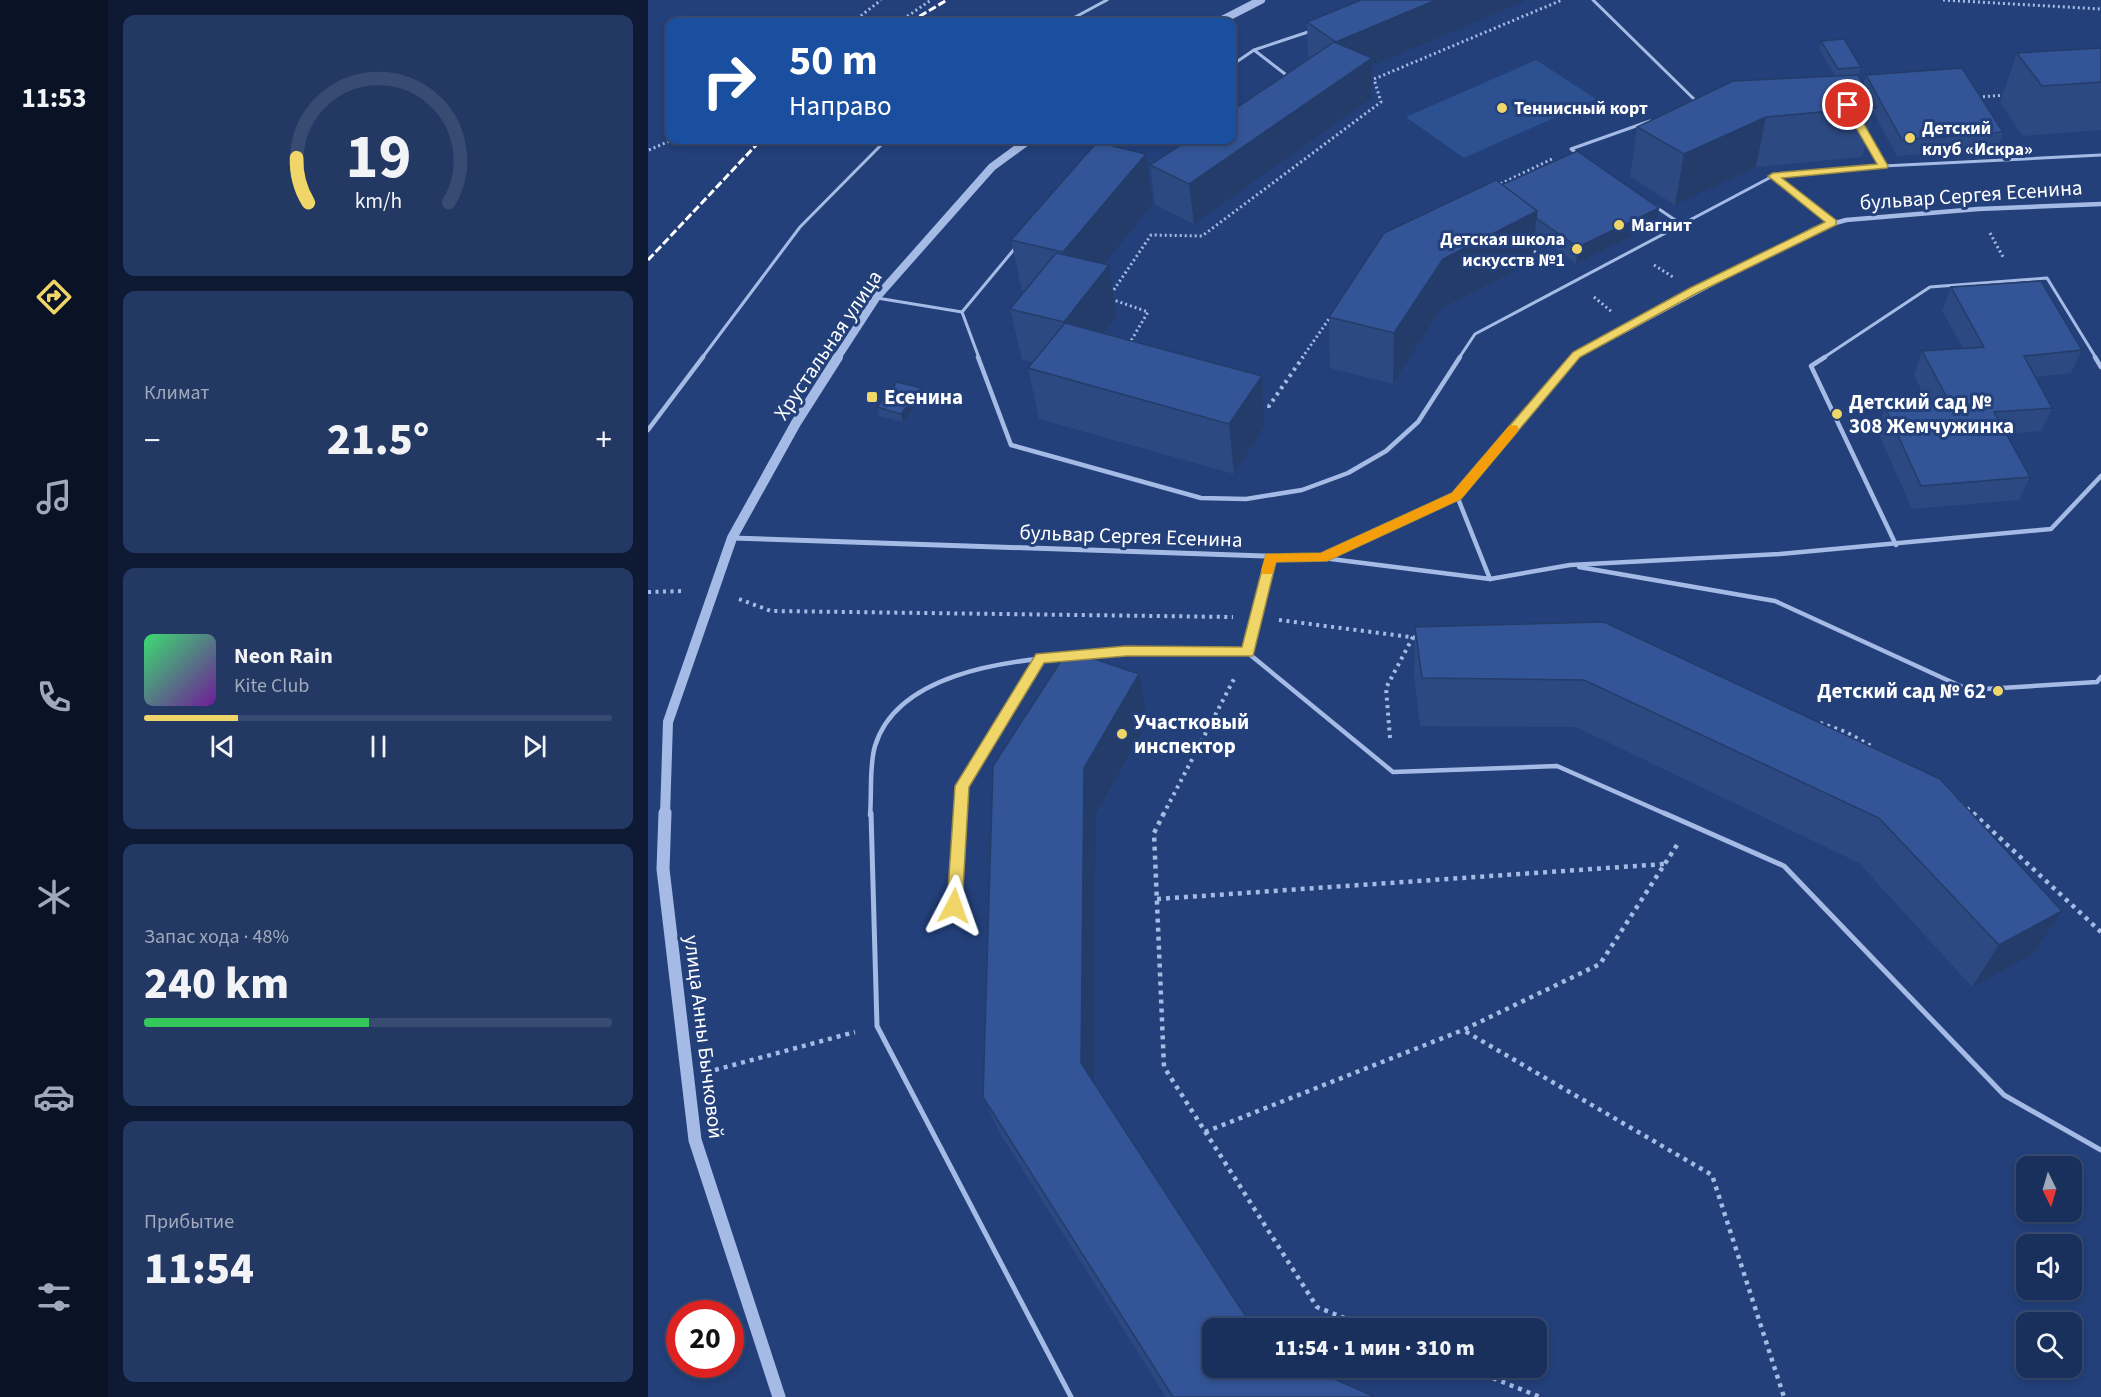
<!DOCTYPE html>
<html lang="ru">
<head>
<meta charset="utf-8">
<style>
  body { margin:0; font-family:"Source Sans 3",sans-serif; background:#233862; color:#f1f3f6; height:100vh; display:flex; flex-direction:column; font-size:22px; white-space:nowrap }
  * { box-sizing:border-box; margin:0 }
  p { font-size:20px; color:#9fa9bb }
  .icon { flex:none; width:33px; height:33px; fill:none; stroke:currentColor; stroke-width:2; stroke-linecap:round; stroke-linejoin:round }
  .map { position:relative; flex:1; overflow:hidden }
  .sheet { display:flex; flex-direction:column; gap:15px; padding:15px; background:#0e1a33; width:540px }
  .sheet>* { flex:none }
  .guide { position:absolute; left:18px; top:18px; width:570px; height:126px; border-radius:12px; box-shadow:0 3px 9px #0003,0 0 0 2px #384b72; background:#1a4fa0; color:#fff; overflow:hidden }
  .needle { width:39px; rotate:175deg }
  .fabs { position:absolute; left:1368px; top:1156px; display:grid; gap:12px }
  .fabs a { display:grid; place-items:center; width:66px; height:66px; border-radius:12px; background:#1a305c; box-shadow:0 3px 9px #0003,0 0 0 2px #384b72; font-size:30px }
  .speed { position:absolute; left:18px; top:1300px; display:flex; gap:12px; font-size:30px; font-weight:700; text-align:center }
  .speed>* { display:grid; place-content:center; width:78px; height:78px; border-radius:50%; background:#1a305c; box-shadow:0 3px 9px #0003,0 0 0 2px #384b72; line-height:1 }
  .speed .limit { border:9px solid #d22; background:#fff; color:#111 }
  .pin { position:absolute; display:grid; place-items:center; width:51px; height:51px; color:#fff; margin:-26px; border:3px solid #fff; border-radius:50%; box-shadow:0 2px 6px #0007 }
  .me { position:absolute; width:66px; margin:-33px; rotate:4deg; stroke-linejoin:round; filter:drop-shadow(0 0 4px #0008) }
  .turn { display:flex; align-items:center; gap:21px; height:126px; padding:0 24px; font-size:27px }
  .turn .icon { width:78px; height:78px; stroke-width:2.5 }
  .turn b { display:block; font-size:42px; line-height:51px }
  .big { font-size:45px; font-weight:800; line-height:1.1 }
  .sheet .card { flex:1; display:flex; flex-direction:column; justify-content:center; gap:9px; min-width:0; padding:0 21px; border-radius:12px; background:#233862 }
  .sheet .dial { align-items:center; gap:0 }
  .dial svg { height:156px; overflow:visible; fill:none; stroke:#384b72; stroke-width:7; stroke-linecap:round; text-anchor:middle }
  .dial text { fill:#f1f3f6; stroke:none }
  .song { display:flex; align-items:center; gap:18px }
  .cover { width:72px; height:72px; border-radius:9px; background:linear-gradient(135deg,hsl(140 70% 55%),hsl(280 70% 35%)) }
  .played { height:6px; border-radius:3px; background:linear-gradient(90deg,#f0d668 20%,#384b72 20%) }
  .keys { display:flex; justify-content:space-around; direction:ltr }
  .heat { display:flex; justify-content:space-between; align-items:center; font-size:33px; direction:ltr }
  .charge { height:9px; border-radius:4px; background:linear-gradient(90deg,#34c759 48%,#384b72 0) }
  .trip { position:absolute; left:554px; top:1318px; width:345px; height:60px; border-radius:12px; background:#1a305c; box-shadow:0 3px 9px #0003,0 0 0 2px #384b72; font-weight:800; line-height:60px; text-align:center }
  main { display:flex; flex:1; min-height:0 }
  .dock { display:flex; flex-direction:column; width:108px; justify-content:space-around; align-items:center; background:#0a1325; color:#9fa9bb }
  .dock .icon { width:42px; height:42px }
  .dock .active { color:#f0d668 }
  .dock b { font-size:27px; color:#f1f3f6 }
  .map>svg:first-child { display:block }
</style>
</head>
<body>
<main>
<nav class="dock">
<b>11:53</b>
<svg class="icon active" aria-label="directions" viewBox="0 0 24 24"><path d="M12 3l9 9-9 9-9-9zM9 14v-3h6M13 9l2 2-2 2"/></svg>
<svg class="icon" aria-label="music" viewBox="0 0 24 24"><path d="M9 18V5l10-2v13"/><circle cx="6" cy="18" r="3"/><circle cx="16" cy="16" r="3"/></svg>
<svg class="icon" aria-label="phone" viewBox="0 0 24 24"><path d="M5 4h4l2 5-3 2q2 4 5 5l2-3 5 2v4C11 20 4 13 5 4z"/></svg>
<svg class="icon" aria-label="climate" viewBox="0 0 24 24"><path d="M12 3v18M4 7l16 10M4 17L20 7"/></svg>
<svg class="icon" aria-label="car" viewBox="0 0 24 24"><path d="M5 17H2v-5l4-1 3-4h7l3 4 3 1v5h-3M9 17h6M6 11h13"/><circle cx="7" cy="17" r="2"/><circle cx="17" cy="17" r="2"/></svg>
<svg class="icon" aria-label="filters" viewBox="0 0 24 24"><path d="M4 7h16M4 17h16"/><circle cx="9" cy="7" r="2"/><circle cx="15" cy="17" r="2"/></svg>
</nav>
<section class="sheet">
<div class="card dial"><svg viewBox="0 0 100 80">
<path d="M14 69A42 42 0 1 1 86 69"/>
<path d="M14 69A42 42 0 0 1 8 46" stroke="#f0d668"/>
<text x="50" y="56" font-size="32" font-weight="700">19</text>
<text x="50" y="72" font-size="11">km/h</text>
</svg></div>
<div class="card"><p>Климат</p>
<div class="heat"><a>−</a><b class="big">21.5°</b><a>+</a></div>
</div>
<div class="card">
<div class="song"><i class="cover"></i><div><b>Neon Rain</b><p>Kite Club</p></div></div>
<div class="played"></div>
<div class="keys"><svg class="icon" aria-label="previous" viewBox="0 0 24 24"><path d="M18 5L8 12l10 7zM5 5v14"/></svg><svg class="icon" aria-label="pause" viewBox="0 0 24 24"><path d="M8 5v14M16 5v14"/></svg><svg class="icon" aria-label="next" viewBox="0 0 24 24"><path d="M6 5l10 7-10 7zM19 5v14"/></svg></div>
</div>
<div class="card"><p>Запас хода · 48%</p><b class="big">240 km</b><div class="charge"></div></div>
<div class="card"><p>Прибытие</p><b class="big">11:54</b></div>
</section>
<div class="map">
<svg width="1453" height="1397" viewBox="0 0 1453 1397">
  <rect width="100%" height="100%" fill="#23407a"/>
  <path fill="#2d5091" d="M888,60L948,99L816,158L758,117Z"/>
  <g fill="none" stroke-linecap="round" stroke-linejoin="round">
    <g stroke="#a5bbe5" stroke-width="3" stroke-dasharray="2 3" stroke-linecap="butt">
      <path d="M1295,0L1453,9"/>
      <path d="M205,22L233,0"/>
      <path d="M251,22L283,0"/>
      <path d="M1330,97L1359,95"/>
      <path d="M1,150L24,140"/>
      <path d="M848,186L904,159"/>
      <path d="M1342,233L1355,257"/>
      <path d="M882,248L905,265"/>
      <path d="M1006,265L1025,277"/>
      <path d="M463,294L503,235L554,236L733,102L726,79L914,0"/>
      <path d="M946,297L964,312"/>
      <path d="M463,299L500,312L481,344"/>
      <path d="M654,358L683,316"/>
    </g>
    <g stroke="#a5bbe5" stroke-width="4" stroke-dasharray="3 4.5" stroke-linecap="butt">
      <path d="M612,404L621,406L655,357"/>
      <path d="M0,592L37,591"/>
      <path d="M91,599L123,611L585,617"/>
      <path d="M631,620L770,638"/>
      <path d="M1172,723L1198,732L1225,747"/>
      <path d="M742,738L738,688L765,637"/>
      <path d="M1319,808L1326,815"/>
      <path d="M515,815L587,677"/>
    </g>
    <g stroke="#a5bbe5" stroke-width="4.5" stroke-dasharray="4 5" stroke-linecap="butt">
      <path d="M516,813L506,833L516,1067L669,1307L724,1329"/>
      <path d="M1325,813L1453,932"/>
      <path d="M1029,845L952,964L815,1030L1064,1175L1136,1397"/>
      <path d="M509,899L1017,864"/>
      <path d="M67,1070L207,1032"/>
      <path d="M557,1132L815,1030"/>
      <path d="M820,1368L892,1397"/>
    </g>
    <g stroke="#a5bbe5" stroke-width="3">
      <path d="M945,0L1050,103"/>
      <path d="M418,22L459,0"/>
      <path d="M606,50L641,77"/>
      <path d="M584,65L606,50L663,31"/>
      <path d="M1217,135L1235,166"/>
      <path d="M458,148L471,140"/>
      <path d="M931,155L923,149L1002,121"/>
      <path d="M1125,176L1184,222"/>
      <path d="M1005,205L1033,224"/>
      <path d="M229,298L314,312L368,247"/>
      <path d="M314,312L331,358"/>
      <path d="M54,358L152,227L238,140"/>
      <path d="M811,358L827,334L1125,176L1235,166L1453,155"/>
      <path d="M1175,358L1282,287L1399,278L1448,358"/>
    </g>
    <g stroke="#a5bbe5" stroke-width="4.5">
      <path d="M330,357L363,445L553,498L598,499L654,490L700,473L738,451L770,422L812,357"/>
      <path d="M1177,357L1163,366L1248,545"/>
      <path d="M1447,357L1453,367"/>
      <path d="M0,430L55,357"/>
      <path d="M623,558L600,653L745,772L909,766L1020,815"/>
      <path d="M675,558L842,579L809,496"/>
      <path d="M931,567L1127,601L1321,690L1449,682L1453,677"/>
      <path d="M842,579L922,565L1132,554L1403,529L1453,476"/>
      <path d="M429,655L478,651L600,653"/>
      <path d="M222,815C224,793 221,766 227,746C249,674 356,661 420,656"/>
      <path d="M312,815L314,786L392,658"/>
    </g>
    <g stroke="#a5bbe5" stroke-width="5">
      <path d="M223,813L229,1026L423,1397"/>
      <path d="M1016,813L1136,866L1356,1095L1453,1150"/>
      <path d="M306,906L312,813"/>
    </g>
    <path stroke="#a5bbe5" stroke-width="4.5" d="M926,358L1166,229L1198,220L1330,209L1453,204"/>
    <path stroke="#a5bbe5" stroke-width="5" d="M84,538L675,558L809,496L928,357"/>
    <g stroke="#a5bbe5" stroke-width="8">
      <path d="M570,22L613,0"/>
      <path d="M189,358L228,298L344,167L381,140"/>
    </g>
    <path stroke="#a5bbe5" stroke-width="10" d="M17,815L20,722L84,538L148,423L190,357"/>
    <path stroke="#a5bbe5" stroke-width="13" d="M17,813L15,869L47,1140L131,1397"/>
    <g stroke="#fff" stroke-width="3" stroke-dasharray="8 3" stroke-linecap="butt">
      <path d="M262,22L299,0"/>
      <path d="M0,260L113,140"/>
    </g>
  </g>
  <g fill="#2c4982">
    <path d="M659,22L724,66V98L546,224L507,205L502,165L660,59Z"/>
    <path d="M1173,41L1213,67L1211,75H1209L1215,84L1218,75L1355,132L1350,148L1249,156L1226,114L1214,157L1108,167L1027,205L982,177L989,127L1187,76L1171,49Z"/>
    <path d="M1453,48V130L1375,136L1352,102L1369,53Z"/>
    <path d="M498,154L505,204L456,264L469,316L456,333L614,376L617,426L586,474L391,419L380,368L385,362L374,360L362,309L377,291L374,290L363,240Z"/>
    <path d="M853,185L1011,208L1008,224L928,264L887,234L884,262L793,309L745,384L682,368L681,317Z"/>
    <path d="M1303,287L1434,350L1423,373L1387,377L1404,408L1393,431L1358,434L1382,477L1371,500L1264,509L1229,430L1237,407L1280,403L1266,375L1274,351L1315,348L1294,311Z"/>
    <path d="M273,388L276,396L255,422L231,416L229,407Z"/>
    <path d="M956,622L1414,911L1385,954L1324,987L1211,863L928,727L772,726L766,675L767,627Z"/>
    <path d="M491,674L500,722L448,814L446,1084L564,1329L727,1397H518L353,1135L335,1097Z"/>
  </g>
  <g fill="#243c6a">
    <path d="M788,0H879L724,66V98L546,224L541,184L689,81L688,42Z"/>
    <path d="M1118,117L1108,167L1027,205L1036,154Z"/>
    <path d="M498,154L505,204L425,303L415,252Z"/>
    <path d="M1011,208L1008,224L928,264L930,247Z"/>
    <path d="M889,211L884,262L793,309L745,384L746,333L795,259Z"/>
    <path d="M461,265L469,316L426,373L416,322Z"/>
    <path d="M614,376L617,426L586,474L581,424Z"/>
    <path d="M273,388L276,396L255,422L253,414Z"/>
    <path d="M491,674L500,722L448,814L446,1102L433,1063L436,768Z"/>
    <path d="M1414,911L1385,954L1324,987L1351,945Z"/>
  </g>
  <g fill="#335597" stroke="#243c6a" stroke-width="1.5">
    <path d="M713,0H788L688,42L659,22Z"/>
    <path d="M1196,39L1213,67L1190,69L1173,41Z"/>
    <path d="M686,42L724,58L541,184L502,165L540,140H584V111Z"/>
    <path d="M1453,48V82L1394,86L1369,53Z"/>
    <path d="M1314,68L1355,132L1254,140L1218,75Z"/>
    <path d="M1210,75L1228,107L1118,117L1036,154L989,127L1085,81Z"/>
    <path d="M449,142L498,154L415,252L363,240Z"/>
    <path d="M929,151L1011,208L930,247L888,218L889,211L853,185Z"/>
    <path d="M848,180L889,211L795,259L746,333L681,317L736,233Z"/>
    <path d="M408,253L461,265L416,322L362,309Z"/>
    <path d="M1393,281L1434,350L1376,356L1404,408L1346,412L1382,477L1273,486L1237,407L1301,401L1274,351L1336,347L1303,287Z"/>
    <path d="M417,323L614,376L581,424L380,368Z"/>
    <path d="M249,382L273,388L253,414L229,407Z"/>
    <path d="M956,622L1292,779L1414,911L1351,945L1231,818L936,680L774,678L767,627Z"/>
    <path d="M420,650L491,674L436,768L433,1063L606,1329H564V1368H662L727,1397H525L335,1097L345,766Z"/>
  </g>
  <path fill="#f0d668" stroke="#9c8b44" stroke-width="1.5" d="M1197,103L1205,105L1240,166L1239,168L1134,178L1188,220V225L1049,293L932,357L813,499L679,561L628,562L605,656H478L396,663L321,787L314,906L311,911H301L299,906L307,786L388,654L478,646L594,647L618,554L673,553L804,493L925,352L1042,288L1177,222L1120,176L1125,173L1229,164L1195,105Z"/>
  <path fill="#f59e0b" d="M866,425L870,426V431L813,499L679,561L628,562L624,574H615L613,571L618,554L673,553L804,493L861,426Z"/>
  <g fill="#f0d668" stroke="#23407a" stroke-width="2">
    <circle cx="854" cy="108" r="6"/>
    <circle cx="1262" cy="138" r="6"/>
    <circle cx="971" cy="225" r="6"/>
    <circle cx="929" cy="249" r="6"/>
    <rect x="218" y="391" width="12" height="12" rx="3"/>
    <circle cx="1189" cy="414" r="6"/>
    <circle cx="1350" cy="691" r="6"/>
    <circle cx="474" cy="734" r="6"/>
  </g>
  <g text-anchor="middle" stroke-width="6" stroke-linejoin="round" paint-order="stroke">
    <g font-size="18" font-weight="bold" fill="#fff" stroke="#23407a" text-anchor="start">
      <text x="866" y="114">Теннисный корт</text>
      <text x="1274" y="134">Детский<tspan x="1274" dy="21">клуб «Искра»</tspan></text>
      <text x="983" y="231">Магнит</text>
      <text x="917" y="245" text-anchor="end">Детская школа<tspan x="917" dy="21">искусств №1</tspan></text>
    </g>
    <g font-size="21" fill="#fff" stroke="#23407a">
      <text transform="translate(1323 195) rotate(-4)" y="7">бульвар Сергея Есенина</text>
      <text transform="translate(180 345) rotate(-56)" y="7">Хрустальная улица</text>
      <text transform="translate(483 536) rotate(2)" y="7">бульвар Сергея Есенина</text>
      <text transform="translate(56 1037) rotate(83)" y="7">улица Анны Бычковой</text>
    </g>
    <g font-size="21" font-weight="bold" fill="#fff" stroke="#23407a" text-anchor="start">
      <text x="236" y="404">Есенина</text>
      <text x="1201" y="409">Детский сад №<tspan x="1201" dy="24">308 Жемчужинка</tspan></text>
      <text x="1338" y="698" text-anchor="end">Детский сад № 62</text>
      <text x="486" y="729">Участковый<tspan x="486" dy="24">инспектор</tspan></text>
    </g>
  </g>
</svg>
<div class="fabs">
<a><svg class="needle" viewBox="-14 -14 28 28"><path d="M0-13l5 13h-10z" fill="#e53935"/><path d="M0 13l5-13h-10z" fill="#9fa9bb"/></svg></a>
<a><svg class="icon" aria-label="sound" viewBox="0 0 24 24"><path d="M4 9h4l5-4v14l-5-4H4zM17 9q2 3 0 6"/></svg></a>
<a><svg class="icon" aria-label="search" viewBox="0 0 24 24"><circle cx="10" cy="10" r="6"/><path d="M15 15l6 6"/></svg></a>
</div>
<div class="speed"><div class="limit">20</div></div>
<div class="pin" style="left:1200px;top:105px;background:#d93025"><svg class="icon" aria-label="arrive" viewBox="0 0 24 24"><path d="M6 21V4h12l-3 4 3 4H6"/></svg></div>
<svg class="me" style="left:306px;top:906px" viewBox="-20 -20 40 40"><path d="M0-17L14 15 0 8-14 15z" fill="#f0d668" stroke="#fff" stroke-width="4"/></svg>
<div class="trip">11:54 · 1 мин · 310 m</div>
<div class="guide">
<div class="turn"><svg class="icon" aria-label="right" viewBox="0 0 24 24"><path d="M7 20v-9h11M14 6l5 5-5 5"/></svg><div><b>50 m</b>Направо</div></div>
</div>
</div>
</main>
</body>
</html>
